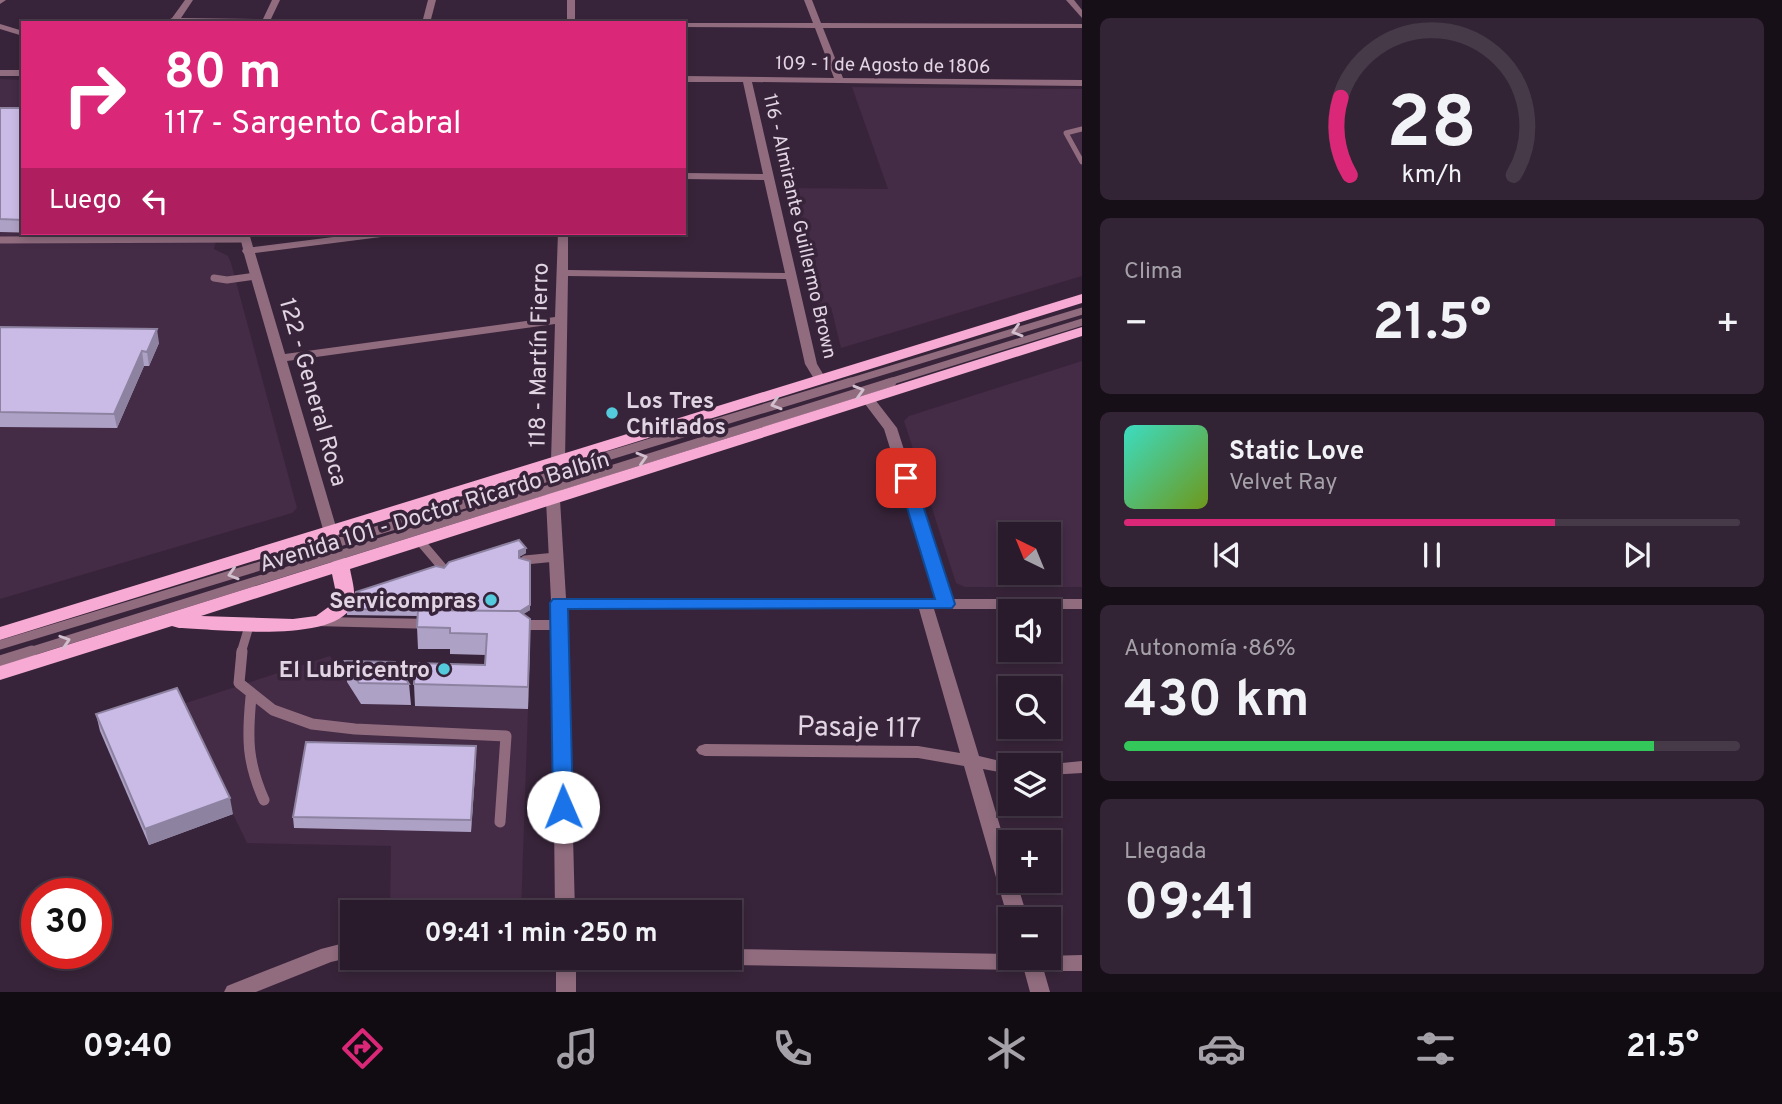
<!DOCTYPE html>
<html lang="es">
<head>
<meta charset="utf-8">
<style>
  body { margin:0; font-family:Overpass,sans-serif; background:#322434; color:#f1f3f6; height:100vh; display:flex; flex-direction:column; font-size:26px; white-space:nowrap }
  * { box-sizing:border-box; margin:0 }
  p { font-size:23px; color:#a5a1a9 }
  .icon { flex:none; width:38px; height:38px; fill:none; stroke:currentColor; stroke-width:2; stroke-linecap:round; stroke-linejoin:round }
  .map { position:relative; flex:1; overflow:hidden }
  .sheet { display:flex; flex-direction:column; gap:18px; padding:18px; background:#170f18; width:700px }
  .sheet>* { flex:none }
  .guide { position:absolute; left:21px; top:21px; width:665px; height:214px; border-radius:0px; box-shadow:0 4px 10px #0003,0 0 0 2px #463948; background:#db2777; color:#fff; overflow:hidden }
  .needle { width:46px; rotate:317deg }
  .controls { position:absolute; left:998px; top:522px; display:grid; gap:14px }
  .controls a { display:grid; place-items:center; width:63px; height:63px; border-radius:0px; background:#2a1b2c; box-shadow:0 4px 10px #0003,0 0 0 2px #463948; font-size:35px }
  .speed { position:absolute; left:21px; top:878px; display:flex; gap:14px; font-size:35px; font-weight:700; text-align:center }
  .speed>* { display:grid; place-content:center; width:91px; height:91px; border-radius:50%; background:#2a1b2c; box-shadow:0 4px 10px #0003,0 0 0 2px #463948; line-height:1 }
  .speed .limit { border:10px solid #d22; background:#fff; color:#111 }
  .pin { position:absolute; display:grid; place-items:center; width:60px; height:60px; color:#fff; margin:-30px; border-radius:14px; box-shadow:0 4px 10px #0006 }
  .me { position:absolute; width:77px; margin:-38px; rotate:359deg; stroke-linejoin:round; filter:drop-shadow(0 0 5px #0008) }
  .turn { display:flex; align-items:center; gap:24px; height:147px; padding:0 28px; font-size:32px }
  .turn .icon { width:91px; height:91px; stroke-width:2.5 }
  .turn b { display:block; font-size:49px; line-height:60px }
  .then { display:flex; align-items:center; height:66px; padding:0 28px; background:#0003; gap:14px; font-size:26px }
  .big { font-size:52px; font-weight:700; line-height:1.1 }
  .sheet .tile { flex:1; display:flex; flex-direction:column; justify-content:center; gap:10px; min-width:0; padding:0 24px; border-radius:10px; background:#322434 }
  .sheet .dial { align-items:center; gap:0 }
  .dial svg { height:182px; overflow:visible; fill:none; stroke:#463948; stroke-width:7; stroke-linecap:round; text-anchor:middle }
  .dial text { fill:#f1f3f6; stroke:none }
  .song { display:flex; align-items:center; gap:21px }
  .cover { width:84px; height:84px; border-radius:10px; background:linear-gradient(135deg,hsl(170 70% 55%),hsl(80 70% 35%)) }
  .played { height:7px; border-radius:4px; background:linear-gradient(90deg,#db2777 70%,#463948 70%) }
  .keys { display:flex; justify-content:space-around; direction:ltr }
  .heat { display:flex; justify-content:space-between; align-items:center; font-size:38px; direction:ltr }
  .charge { height:10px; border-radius:5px; background:linear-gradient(90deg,#34c759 86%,#463948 0) }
  .trip { position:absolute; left:340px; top:900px; width:402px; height:70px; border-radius:0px; background:#2a1b2c; box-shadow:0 4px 10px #0003,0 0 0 2px #463948; font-weight:700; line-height:70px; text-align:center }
  .tabs { display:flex; height:112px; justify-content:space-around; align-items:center; background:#110b12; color:#a5a1a9 }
  .tabs .icon { width:49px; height:49px }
  .tabs .on { color:#db2777 }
  .tabs b { font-size:32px; color:#f1f3f6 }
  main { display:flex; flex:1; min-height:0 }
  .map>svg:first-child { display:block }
</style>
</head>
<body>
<main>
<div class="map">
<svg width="1082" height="992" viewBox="0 0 1082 992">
  <rect width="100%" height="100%" fill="#38243a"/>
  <g fill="#442b46" fill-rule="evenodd">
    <path d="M0,79L23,80V233H218L214,249L228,256L231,263L297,508L292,513L0,599Z"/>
    <path d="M852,87L1082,89V276L841,348L831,307H817L788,188L888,189Z"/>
    <path d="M1082,361V587H965L956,583L904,421L909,416ZM1010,534H1048V572H1010Z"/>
    <path d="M330,656L361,704L528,709L521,912H390L391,846L247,843L180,705Z"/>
  </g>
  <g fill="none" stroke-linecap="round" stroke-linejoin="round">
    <path stroke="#916c7f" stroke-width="5" d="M1082,129L1066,133L1082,162"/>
    <g stroke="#916c7f" stroke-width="7">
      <path d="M0,240L244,239"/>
      <path d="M214,278L227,280L256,276"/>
      <path d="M845,383L1082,311"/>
      <path d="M886,383L1082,322"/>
    </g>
    <g stroke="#916c7f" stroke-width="9">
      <path d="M419,540L442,567"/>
      <path d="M525,560L556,557"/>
      <path d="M0,645L514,489L604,457L851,382"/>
      <path d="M26,653L892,382"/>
      <path d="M241,653L250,623"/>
    </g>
    <g stroke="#916c7f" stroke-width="11">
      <path d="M242,651L239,683L273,710L312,724L355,729L506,736L500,822"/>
      <path d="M0,661L32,651"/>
      <path d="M251,697C247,738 247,762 264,800"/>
    </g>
    <g fill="#916c7f" fill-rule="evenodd">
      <path d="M0,0H6L0,4Z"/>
      <path d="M185,0H193L181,18L263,19L272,0H280L271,19L418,21L422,23H162L172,18Z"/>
      <path d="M428,0H436L430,23H422Z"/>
      <rect x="567" y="0" width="8" height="23"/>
      <path d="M804,0H812L821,23L1082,24V28H823L843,78L1082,80V86L752,82L817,364L826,379L820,383L816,382L805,364L786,279L568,276L565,461L560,500L566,598L937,599L884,429L862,400L868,396L873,397L897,428L952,599H1082V609H934L979,756L1017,765H1010V774L983,769L1010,860V880H1016L1028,919H1010V922L1008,919L964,766L918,758L705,756L699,754L696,750L699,746L705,744L918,746L960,753L919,609L567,608L575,912H555L552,630H514L508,629L506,625L508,621L514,620H552L546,500L551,461L555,324L287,361L347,564L340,569L333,564L244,254L242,251L243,249L239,233H249L253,247L365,233H394L389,236L255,253L285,354L555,317L558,233H568V270L785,273L764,180L684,179V173L763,174L743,82H684V76L834,78L815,28L684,27L683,23H813Z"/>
      <path d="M1066,0H1074L1082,10V18Z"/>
      <path d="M0,24L23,31V36L0,29Z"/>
      <rect x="0" y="70" width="23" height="6"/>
      <path d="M320,617L434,619L440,620L442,624L440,628L434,629L315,626L312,622L315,618Z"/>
      <path d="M1082,761V773L1048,775V765H1042Z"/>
      <path d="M352,941V957L331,962L256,992H224L227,986L321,949Z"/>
      <path d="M730,949L1010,954V957L1082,955V971H1044L1050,992H1030L1024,970L730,965L723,963L720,957H730Z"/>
      <rect x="556" y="957" width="20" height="35"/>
    </g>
    <g fill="#f7aad3" fill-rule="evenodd">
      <path d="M1082,294V303L0,640V627Z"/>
      <path d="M1082,327V336L350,569C352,580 357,595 352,606C333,644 217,629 179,628L172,626L0,680V666ZM332,574L336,593L334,603L316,616L293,619L201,616Z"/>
    </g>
  </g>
  <g fill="#aea1c6">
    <path d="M0,108H23V233H79L78,234L0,232Z"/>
    <path d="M0,327L159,343L149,366H144L117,428L0,427Z"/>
    <path d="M526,548V553L519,557V558L530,561V610L523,614L530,640L528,709L415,706L414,684L485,665L486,655L450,654V649H418L417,627L418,616L347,615V609L444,568Z"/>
    <path d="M345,661L409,684L411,705L361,704L347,682Z"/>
    <path d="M96,714L233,814L149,845L100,731Z"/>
    <path d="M476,758L471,832L294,828L293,817Z"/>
  </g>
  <g fill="#8d83a1">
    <path d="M157,329L159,343L149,366L147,352Z"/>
    <path d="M142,351L144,366L117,428L114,414Z"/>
    <path d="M526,548V553L519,557V551Z"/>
    <path d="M530,605V610L519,617V612Z"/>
    <path d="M530,619V640L528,709V687Z"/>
    <path d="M476,746V758L471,832V820Z"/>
    <path d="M230,798L233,814L149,845L145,829Z"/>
  </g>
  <g fill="#cabbe6" stroke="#8d83a1" stroke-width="2">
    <path d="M0,108H23V220L0,219Z"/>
    <path d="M0,327L157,329L147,352L142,351L114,414L0,412Z"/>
    <path d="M519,540L526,548L519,551V558L530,561V605L519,612L347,609L354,601L356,592L436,566L444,568L449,562Z"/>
    <path d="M418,610L519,611L530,619L528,687L414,684L415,663L485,665L487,634L450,633V628L417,627Z"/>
    <path d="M345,661L395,662L409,684L359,683Z"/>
    <path d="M177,688L230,798L145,829L96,714Z"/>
    <path d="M306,742L476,746L471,820L293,817Z"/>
  </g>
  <defs><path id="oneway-chevron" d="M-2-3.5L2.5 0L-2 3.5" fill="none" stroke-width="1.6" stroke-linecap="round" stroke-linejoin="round" transform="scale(1.75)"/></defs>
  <g stroke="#d2c0cf">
    <use href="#oneway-chevron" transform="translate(1017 331) rotate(163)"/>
    <use href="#oneway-chevron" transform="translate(859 391) rotate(-17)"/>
    <use href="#oneway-chevron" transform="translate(776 404) rotate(163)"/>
    <use href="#oneway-chevron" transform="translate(642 458) rotate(-17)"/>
    <use href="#oneway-chevron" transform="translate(233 574) rotate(163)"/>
    <use href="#oneway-chevron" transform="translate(65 641) rotate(-18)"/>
  </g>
  <path fill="#1a73e8" stroke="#114b97" stroke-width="2" d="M906,473L914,478L955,604L952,608L568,609L573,807L570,813L563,815L556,813L553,807L550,603L553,599H935L898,478Z"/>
  <g fill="#54cadd" stroke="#38243a" stroke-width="2.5">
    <circle cx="612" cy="413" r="7"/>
    <circle cx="491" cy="600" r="7"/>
    <circle cx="444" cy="669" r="7"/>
  </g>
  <g text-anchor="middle" stroke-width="7" stroke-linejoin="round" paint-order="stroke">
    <g font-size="19" fill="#e2d5e3" stroke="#38243a">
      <text transform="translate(883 64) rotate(1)" y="7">109 - 1 de Agosto de 1806</text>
      <text transform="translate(801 226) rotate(77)" y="7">116 - Almirante Guillermo Brown</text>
    </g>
    <g font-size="23" fill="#e2d5e3" stroke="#38243a">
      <text transform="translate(538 355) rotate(-89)" y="8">118 - Martín Fierro</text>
      <text transform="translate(314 392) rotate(74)" y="8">122 - General Roca</text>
      <text transform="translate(434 511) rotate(-17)" y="8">Avenida 101 - Doctor Ricardo Balbín</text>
    </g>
    <g font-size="23" font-weight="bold" fill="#e2d5e3" stroke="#38243a" text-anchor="end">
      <text x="626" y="408" text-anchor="start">Los Tres<tspan x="626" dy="26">Chiflados</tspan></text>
      <text x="477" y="608">Servicompras</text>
      <text x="430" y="677">El Lubricentro</text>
    </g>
    <g font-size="28" fill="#e2d5e3" stroke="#38243a">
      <text transform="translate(859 726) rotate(1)" y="10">Pasaje 117</text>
    </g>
  </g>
</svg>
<div class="controls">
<a><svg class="needle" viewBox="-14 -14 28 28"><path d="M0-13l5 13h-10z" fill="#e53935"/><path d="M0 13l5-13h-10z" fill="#a5a1a9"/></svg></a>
<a><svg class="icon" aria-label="sound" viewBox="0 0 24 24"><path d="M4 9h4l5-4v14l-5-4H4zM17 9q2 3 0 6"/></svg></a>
<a><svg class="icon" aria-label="search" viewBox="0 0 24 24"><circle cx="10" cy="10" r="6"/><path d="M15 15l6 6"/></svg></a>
<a><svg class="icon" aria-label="layers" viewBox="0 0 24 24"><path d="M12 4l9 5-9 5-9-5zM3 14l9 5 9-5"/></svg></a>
<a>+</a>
<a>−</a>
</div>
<div class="speed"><div class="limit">30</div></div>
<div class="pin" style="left:906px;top:478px;background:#d93025"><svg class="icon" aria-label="arrive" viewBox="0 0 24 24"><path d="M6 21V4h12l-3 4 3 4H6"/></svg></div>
<svg class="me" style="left:563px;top:807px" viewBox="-20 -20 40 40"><circle r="19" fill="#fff"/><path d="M0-13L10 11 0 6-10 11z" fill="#1a73e8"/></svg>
<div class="trip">09:41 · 1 min · 250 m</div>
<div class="guide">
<div class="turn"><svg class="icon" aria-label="right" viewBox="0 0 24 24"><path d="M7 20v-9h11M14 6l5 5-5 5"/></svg><div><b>80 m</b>117 - Sargento Cabral</div></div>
<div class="then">Luego<svg class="icon" aria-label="left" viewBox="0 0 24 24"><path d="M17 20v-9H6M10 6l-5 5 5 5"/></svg></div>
</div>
</div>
<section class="sheet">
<div class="tile dial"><svg viewBox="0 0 100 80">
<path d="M14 69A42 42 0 1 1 86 69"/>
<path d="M14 69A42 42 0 0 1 10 35" stroke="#db2777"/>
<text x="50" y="56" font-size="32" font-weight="700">28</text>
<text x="50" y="72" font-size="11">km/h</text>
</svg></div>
<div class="tile"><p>Clima</p>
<div class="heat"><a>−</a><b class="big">21.5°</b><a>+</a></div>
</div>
<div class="tile">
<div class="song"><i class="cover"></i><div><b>Static Love</b><p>Velvet Ray</p></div></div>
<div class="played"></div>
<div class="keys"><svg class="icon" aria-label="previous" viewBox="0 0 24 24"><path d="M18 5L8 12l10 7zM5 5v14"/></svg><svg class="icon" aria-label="pause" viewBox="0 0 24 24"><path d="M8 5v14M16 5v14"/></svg><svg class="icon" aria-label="next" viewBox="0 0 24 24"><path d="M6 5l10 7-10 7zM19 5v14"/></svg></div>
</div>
<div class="tile"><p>Autonomía · 86%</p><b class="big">430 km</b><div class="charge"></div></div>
<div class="tile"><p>Llegada</p><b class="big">09:41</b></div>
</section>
</main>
<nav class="tabs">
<b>09:40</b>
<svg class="icon on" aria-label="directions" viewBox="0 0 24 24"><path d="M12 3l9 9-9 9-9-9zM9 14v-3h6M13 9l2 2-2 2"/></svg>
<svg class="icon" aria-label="music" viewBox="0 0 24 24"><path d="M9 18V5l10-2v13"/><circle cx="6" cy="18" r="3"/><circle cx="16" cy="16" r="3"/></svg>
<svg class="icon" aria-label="phone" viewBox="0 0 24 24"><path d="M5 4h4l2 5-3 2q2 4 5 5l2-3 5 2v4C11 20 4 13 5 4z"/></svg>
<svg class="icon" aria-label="climate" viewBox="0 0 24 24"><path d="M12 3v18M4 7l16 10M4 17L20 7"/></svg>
<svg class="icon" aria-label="car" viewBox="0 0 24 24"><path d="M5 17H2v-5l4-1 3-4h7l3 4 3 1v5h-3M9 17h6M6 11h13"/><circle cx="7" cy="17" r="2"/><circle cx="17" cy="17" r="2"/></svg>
<svg class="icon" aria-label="filters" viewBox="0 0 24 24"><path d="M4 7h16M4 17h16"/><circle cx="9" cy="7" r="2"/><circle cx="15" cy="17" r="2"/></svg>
<b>21.5°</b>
</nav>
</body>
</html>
